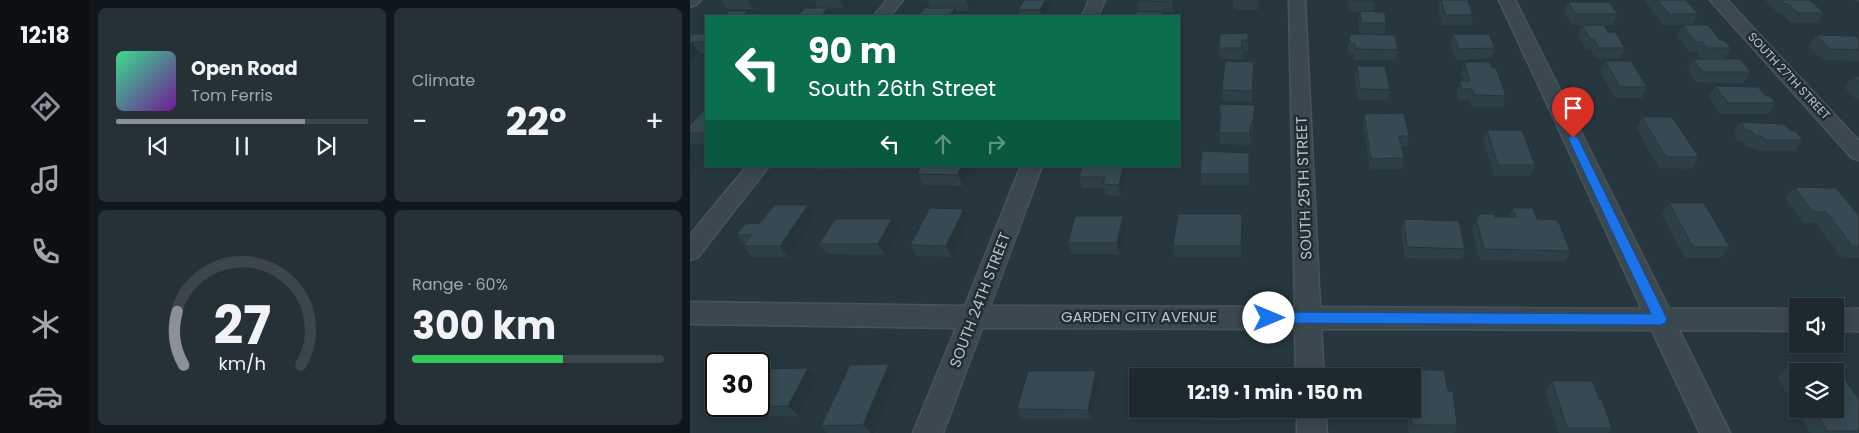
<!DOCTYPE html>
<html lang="en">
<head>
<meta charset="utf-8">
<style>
  body { margin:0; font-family:Poppins,sans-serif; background:#253137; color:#f1f3f6; height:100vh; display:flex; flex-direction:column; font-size:19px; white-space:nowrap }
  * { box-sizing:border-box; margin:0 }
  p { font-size:16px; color:#a0a6aa }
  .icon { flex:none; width:28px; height:28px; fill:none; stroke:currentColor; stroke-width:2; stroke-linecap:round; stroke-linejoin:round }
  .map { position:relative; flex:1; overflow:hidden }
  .drawer { display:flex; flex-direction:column; gap:8px; padding:8px; background:#10171a; width:600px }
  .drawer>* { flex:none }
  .top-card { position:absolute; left:15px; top:15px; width:475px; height:152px; border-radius:0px; box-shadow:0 2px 12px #0003,0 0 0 1px #3b454b; background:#0b6e4f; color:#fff; overflow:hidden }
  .buttons { position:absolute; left:1099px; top:298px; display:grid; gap:10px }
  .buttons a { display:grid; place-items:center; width:55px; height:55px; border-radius:0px; background:#1d292f; box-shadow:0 2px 12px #0003,0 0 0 1px #3b454b; font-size:25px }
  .speed { position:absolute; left:15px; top:352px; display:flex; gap:10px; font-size:25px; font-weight:700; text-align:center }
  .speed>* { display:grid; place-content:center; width:65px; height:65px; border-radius:50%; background:#1d292f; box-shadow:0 2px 12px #0003,0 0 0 1px #3b454b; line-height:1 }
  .speed .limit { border:2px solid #111; border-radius:8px; background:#fff; color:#111 }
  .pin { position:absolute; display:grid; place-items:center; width:42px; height:42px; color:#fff; margin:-51px -21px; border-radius:50% 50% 50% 0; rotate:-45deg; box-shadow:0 0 5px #0007 }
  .pin .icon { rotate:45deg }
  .me { position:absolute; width:55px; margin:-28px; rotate:90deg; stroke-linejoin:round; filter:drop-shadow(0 0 4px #0008) }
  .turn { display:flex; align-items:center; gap:18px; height:105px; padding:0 20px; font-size:22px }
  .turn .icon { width:65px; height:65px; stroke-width:2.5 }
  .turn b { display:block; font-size:35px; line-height:42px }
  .lanes { display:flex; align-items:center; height:48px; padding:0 20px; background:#0003; justify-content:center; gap:25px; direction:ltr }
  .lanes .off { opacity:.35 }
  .big { font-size:38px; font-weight:700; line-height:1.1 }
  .drawer .tile { flex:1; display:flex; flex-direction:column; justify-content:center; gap:8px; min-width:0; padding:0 18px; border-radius:8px; background:#253137 }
  .drawer .dial { align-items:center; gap:0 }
  .dial svg { height:130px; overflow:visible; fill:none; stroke:#3b454b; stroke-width:7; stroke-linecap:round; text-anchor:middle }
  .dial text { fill:#f1f3f6; stroke:none }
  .song { display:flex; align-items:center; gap:15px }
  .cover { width:60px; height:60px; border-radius:8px; background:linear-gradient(135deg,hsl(150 70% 55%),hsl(280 70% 35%)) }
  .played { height:5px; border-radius:2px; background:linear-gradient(90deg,#8c9099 75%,#3b454b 75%) }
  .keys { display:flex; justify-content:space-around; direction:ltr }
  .heat { display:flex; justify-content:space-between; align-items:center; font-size:28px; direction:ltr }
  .charge { height:8px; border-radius:4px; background:linear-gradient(90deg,#34c759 60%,#3b454b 0) }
  .drawer .tiles { flex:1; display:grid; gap:8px; grid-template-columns:repeat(2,1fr) }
  .trip { position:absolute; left:439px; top:368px; width:292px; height:50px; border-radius:0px; background:#1d292f; box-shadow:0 2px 12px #0003,0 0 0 1px #3b454b; font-weight:700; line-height:50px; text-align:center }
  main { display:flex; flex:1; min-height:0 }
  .menu { display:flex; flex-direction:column; width:90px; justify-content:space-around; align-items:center; background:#0c1013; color:#a0a6aa }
  .menu .icon { width:35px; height:35px }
  .menu .selected { color:#8c9099 }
  .menu b { font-size:22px; color:#f1f3f6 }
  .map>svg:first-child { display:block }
</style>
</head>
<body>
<main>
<nav class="menu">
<b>12:18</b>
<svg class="icon selected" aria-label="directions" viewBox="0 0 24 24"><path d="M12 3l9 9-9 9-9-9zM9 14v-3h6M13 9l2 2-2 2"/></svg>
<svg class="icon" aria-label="music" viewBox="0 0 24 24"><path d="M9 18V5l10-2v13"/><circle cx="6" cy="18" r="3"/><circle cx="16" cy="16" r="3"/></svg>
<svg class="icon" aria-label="phone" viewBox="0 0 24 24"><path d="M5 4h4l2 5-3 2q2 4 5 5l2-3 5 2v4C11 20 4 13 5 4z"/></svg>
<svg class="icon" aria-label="climate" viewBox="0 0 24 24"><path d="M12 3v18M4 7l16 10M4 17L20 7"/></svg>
<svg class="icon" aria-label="car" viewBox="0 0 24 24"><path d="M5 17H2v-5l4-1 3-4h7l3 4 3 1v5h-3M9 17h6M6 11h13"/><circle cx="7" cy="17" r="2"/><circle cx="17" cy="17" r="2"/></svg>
</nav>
<section class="drawer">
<div class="tiles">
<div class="tile">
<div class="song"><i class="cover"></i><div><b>Open Road</b><p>Tom Ferris</p></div></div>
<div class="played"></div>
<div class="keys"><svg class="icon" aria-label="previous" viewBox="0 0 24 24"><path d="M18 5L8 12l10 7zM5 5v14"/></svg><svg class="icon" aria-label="pause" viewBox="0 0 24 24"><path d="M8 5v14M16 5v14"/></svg><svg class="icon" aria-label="next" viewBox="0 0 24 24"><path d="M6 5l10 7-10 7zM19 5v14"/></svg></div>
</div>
<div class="tile"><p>Climate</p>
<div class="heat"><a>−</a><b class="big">22°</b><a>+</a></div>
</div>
<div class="tile dial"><svg viewBox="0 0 100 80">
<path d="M14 69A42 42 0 1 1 86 69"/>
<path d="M14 69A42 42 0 0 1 10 36" stroke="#8c9099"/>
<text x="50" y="56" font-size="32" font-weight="700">27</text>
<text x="50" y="72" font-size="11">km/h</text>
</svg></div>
<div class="tile"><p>Range · 60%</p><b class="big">300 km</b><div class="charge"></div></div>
</div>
</section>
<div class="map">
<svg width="1169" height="433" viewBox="0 0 1169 433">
  <rect width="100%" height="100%" fill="#27373f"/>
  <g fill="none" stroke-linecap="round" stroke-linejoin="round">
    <g stroke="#48545b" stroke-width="3">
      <g id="minor">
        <path d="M0,0H11L5,5L0,7Z"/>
        <path d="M197,0H213L200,16H184Z"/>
        <path d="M399,0H415L408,16H392Z"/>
        <path d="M599,0H615L630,307L952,309L809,0H825L979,309H1108V331L989,330L1040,433H1010L962,330L631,329L634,376H606L605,329L292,328L253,433H223L266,328L0,324V302L275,306L331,166H352L300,306L605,307Z"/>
        <path d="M1020,0H1037L1169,141V160L1162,158Z"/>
        <path d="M57,166H79L8,257L0,260V235Z"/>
        <rect x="1145" y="309" width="24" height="22"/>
        <path d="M607,409H635L637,433H607Z"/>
      </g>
    </g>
    <use href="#minor" fill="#3b484f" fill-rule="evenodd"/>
  </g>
  <g fill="#2e4047" fill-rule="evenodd">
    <path d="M30,0H75L64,9H37Z"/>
    <path d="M124,0H161L154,8H128Z"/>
    <path d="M237,0H287L280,11H266L240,8Z"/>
    <path d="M334,0H361L362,3L355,16H330L328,10Z"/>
    <path d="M448,0H487L484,12H449L447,1Z"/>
    <path d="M543,0H568V10H544Z"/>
    <path d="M658,0H685L684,11L696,23L695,34L669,33V21L670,12H659Z"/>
    <path d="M750,0H778L783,15L781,26L752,25L748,9Z"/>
    <path d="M956,0H996L1008,14L1002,25H973L955,1Z"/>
    <path d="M1075,0H1120L1134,13L1127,23H1101L1092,14H1089Z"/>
    <path d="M1164,0H1169V2H1167Z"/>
    <path d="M878,2L928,14L923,25H882L874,12Z"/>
    <path d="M892,25L918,32L935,48L930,59L905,58L900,49H895L888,35Z"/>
    <path d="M992,25L1030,40L1041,48L1034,59L1061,72L1054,83L1006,82L997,69L1003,59H1011L1006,52H999L987,36Z"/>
    <path d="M558,33V51H553V59H530L529,48Z"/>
    <path d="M0,34H16V53H10L0,63Z"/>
    <path d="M763,34L805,48L802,58L766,60L760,45Z"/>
    <path d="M1126,35L1169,40V61L1132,60L1118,46Z"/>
    <path d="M659,36L708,50L706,60H664V54H659L658,47Z"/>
    <path d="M915,61L957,87L952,98H925L910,72Z"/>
    <path d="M564,62V72L562,102L532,101V90Z"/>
    <path d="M774,62L802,68L816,96L812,107L781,106L779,100H769L767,92L770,81H774L771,73Z"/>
    <path d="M667,66L700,90L698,100H668L665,76Z"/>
    <path d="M1163,76H1169V99H1166L1154,87Z"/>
    <path d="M1025,86L1076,96L1086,103L1078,114H1031L1018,97Z"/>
    <path d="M565,105V116L563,133H561V145L530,144L529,133L530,124L529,113Z"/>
    <path d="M16,108V144H1L0,143V125Z"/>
    <path d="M674,114L719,136L717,147H711L714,158L712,169L680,170L673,125Z"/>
    <path d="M952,117L1009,157L1002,169L969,168L946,128Z"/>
    <path d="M1050,122L1100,130L1113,140L1105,151H1066L1064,148L1058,147L1052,141H1048L1043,133Z"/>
    <path d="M797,130L845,165L840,176H804L793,141Z"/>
    <path d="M559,153V185H511L510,174Z"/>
    <path d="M125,166H178L177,168L127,170Z"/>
    <path d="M283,166L273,186L233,185L227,174Z"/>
    <path d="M392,166H435L434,170L435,178L431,196L416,195L414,188H392L389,177Z"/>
    <path d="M1104,187L1169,216V258H1152L1126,223H1113L1095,198Z"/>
    <path d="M979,203L1040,247L1031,258H995L972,214Z"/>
    <path d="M822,208L847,219L880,251L874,262L790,260L782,230L788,214L805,217H819Z"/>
    <path d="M274,209L279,220L262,257L227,256L220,245Z"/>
    <path d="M552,214L553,225L551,257H485L483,246Z"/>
    <path d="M126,216L99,257H63L53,246L54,244L46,235L70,223Z"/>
    <path d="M433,216L436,227L430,254H382L378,243Z"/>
    <path d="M714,219L775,249L772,259L715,258L711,230Z"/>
    <path d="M209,230L195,255L137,254L129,244Z"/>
    <path d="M1098,367H1147L1169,400V433H1120L1087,377ZM1108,371H1145V409H1108Z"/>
    <path d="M118,368L129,378L109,416L35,417L22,408Z"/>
    <path d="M715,370L758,391L767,425L764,433H719L716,409H722V376H713Z"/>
    <path d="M406,371L410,381L402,419H333L327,409Z"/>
    <path d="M208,374L184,433H138L131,426Z"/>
    <path d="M862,381L922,428L918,433H869L855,391Z"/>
    <path d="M480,409H548L547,420L483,419Z"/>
  </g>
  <g fill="#26343a">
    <path d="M58,0H75L64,9Z"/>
    <path d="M150,0H161L154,8Z"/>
    <path d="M276,0H287L280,11Z"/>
    <path d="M355,0H361L362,3L355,16H352L350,10Z"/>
    <path d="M483,0H487L484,12L482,2Z"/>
    <path d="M138,8L143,16H131Z"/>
    <path d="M265,8L268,16H259Z"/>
    <path d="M58,11L62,16H53Z"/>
    <path d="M2,42L10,53L0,63V45Z"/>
    <path d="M564,62V72L562,102V91Z"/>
    <path d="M565,105V116L563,133V122Z"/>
    <path d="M561,122V145L560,133Z"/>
    <path d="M559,153L560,164L559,185Z"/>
    <path d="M0,154L8,163L0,171Z"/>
    <path d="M272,166H283L273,186L268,175Z"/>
    <path d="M429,166H435L434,170L435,178L431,196L429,185Z"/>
    <path d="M118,205L126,216L99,257L90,246Z"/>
    <path d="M274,209L279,220L262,257L256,246Z"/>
    <path d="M552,214L553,225L551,257V246Z"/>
    <path d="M433,216L436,227L430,254L427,243Z"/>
    <path d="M202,219L209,230L195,255L188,244Z"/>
    <path d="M199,364L208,374L184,433H181L173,425Z"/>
    <path d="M118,368L129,378L109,416L98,406Z"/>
    <path d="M406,371L410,381L402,419L398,410Z"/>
    <path d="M546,409H548L547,420L546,411Z"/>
  </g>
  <g fill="#364a53" stroke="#26343a">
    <path d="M334,0H355L350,10H328Z"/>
    <path d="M448,0H483L482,2L447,1Z"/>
    <path d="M660,0H685L686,1H660Z"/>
    <path d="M751,0H778L783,15H755Z"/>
    <path d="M967,0H996L1008,14H979Z"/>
    <path d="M1091,0H1120L1134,13H1108L1099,4H1095Z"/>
    <path d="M878,2H919L928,14H886Z"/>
    <path d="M115,8H138L131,16H107Z"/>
    <path d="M234,8H265L259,16H228Z"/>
    <path d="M39,11H58L53,16H34Z"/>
    <path d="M670,11L695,12L696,23H671Z"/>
    <path d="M446,12H473L472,16H444Z"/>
    <path d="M892,25H914L918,32H925L935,48H909L904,39H900Z"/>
    <path d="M992,25H1018L1030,40H1034L1041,48H1017L1012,42H1005Z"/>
    <path d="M558,33V40H552V48H529L530,34Z"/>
    <path d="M0,34H16V40L14,42H2L0,45Z"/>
    <path d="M664,34L705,35L708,50L666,49L665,44H660L659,36Z"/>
    <path d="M763,34H799L805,48L769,49Z"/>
    <path d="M1126,35L1165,36L1169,40V50L1140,49Z"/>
    <path d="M1003,59H1050L1061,72H1013Z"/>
    <path d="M535,61L564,62L562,91L532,90Z"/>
    <path d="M915,61H941L957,87H930Z"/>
    <path d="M774,62H800L802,68H806L816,96L784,95L782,89H772L770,81H780Z"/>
    <path d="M667,66H695L700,90L670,89Z"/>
    <path d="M1163,76H1169V82Z"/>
    <path d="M1025,86L1068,87L1076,96H1080L1086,103H1038Z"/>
    <path d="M530,104L565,105L563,122H561L560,133H529L531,113H529Z"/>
    <path d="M16,108V133H0V125Z"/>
    <path d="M714,113L719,136H709L714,158L681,159L674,114Z"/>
    <path d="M952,117H982L1009,157H976Z"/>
    <path d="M1050,122L1094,124L1100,130L1105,131L1113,140H1074L1071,136H1066L1060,130H1056Z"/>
    <path d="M797,130H832L845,165H808Z"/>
    <path d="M512,151L559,153V174H510Z"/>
    <path d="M231,166H272L268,175L227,174Z"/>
    <path d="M392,166H429V167H433L429,185L413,184L415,177H389Z"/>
    <path d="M1104,187L1146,188L1169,216V247H1163L1136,212H1123Z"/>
    <path d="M979,203H1014L1040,247H1003Z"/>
    <path d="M84,205H118L90,246H53L61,235H46L55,224L70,223Z"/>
    <path d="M240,208L274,209L256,246L220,245Z"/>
    <path d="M822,208H843L847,219L868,220L880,251L794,249L786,219H789L788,214H804L805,217H826Z"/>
    <path d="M488,214H552L551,246H483Z"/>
    <path d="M385,216H433L427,243H378Z"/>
    <path d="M145,219H202L188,244H129Z"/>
    <path d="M714,219L769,221L775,249L717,247Z"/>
    <path d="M199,364L173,425L131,426L160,365Z"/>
    <path d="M1098,367H1147L1169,400V431H1137L1124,409H1145V371H1108V383Z"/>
    <path d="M118,368L98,406L22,408L26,400V406H69V369Z"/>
    <path d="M485,370L548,371V376H484Z"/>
    <path d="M715,370H754L758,391H763L767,425H722L720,409H722V376H716Z"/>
    <path d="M338,371H406L398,410L327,409Z"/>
    <path d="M862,381H902L910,400H912L922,428H877Z"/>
    <path d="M480,409H546V411L480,410Z"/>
  </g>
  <path fill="#1a73e8" stroke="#114b97" d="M883,135L888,138L977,319L975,323L970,325L579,323L574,321L572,318L574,314L579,312L961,314L878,138Z"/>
  <g text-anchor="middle" stroke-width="5" stroke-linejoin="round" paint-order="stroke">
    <g font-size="12" fill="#b8c3ca" stroke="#202e34">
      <text transform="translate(1099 76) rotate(47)" y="4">SOUTH 27TH STREET</text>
    </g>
    <g font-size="15" fill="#b8c3ca" stroke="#202e34">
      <text transform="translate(614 188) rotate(-92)" y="5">SOUTH 25TH STREET</text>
      <text transform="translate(290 300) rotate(-69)" y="5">SOUTH 24TH STREET</text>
      <text x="449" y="322">GARDEN CITY AVENUE</text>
    </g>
  </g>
</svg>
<div class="buttons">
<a><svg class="icon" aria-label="sound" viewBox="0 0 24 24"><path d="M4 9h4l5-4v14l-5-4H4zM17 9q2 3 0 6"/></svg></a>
<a><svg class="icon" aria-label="layers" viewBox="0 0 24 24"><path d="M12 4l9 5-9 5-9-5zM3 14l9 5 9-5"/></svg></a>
</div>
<div class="speed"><div class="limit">30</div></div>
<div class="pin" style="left:883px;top:138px;background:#d93025"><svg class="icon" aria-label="arrive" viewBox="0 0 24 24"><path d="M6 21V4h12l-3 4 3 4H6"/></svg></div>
<svg class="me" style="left:579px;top:318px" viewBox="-20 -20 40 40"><circle r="19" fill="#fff"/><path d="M0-13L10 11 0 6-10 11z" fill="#1a73e8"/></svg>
<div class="trip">12:19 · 1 min · 150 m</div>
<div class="top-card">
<div class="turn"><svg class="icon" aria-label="left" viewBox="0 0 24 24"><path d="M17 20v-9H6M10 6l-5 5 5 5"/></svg><div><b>90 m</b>South 26th Street</div></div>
<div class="lanes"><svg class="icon" aria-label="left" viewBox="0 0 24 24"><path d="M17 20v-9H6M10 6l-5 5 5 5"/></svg><svg class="icon off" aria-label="ahead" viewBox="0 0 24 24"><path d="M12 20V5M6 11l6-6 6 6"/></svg><svg class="icon off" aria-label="right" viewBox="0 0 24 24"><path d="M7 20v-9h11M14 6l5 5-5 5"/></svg></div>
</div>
</div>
</main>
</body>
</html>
